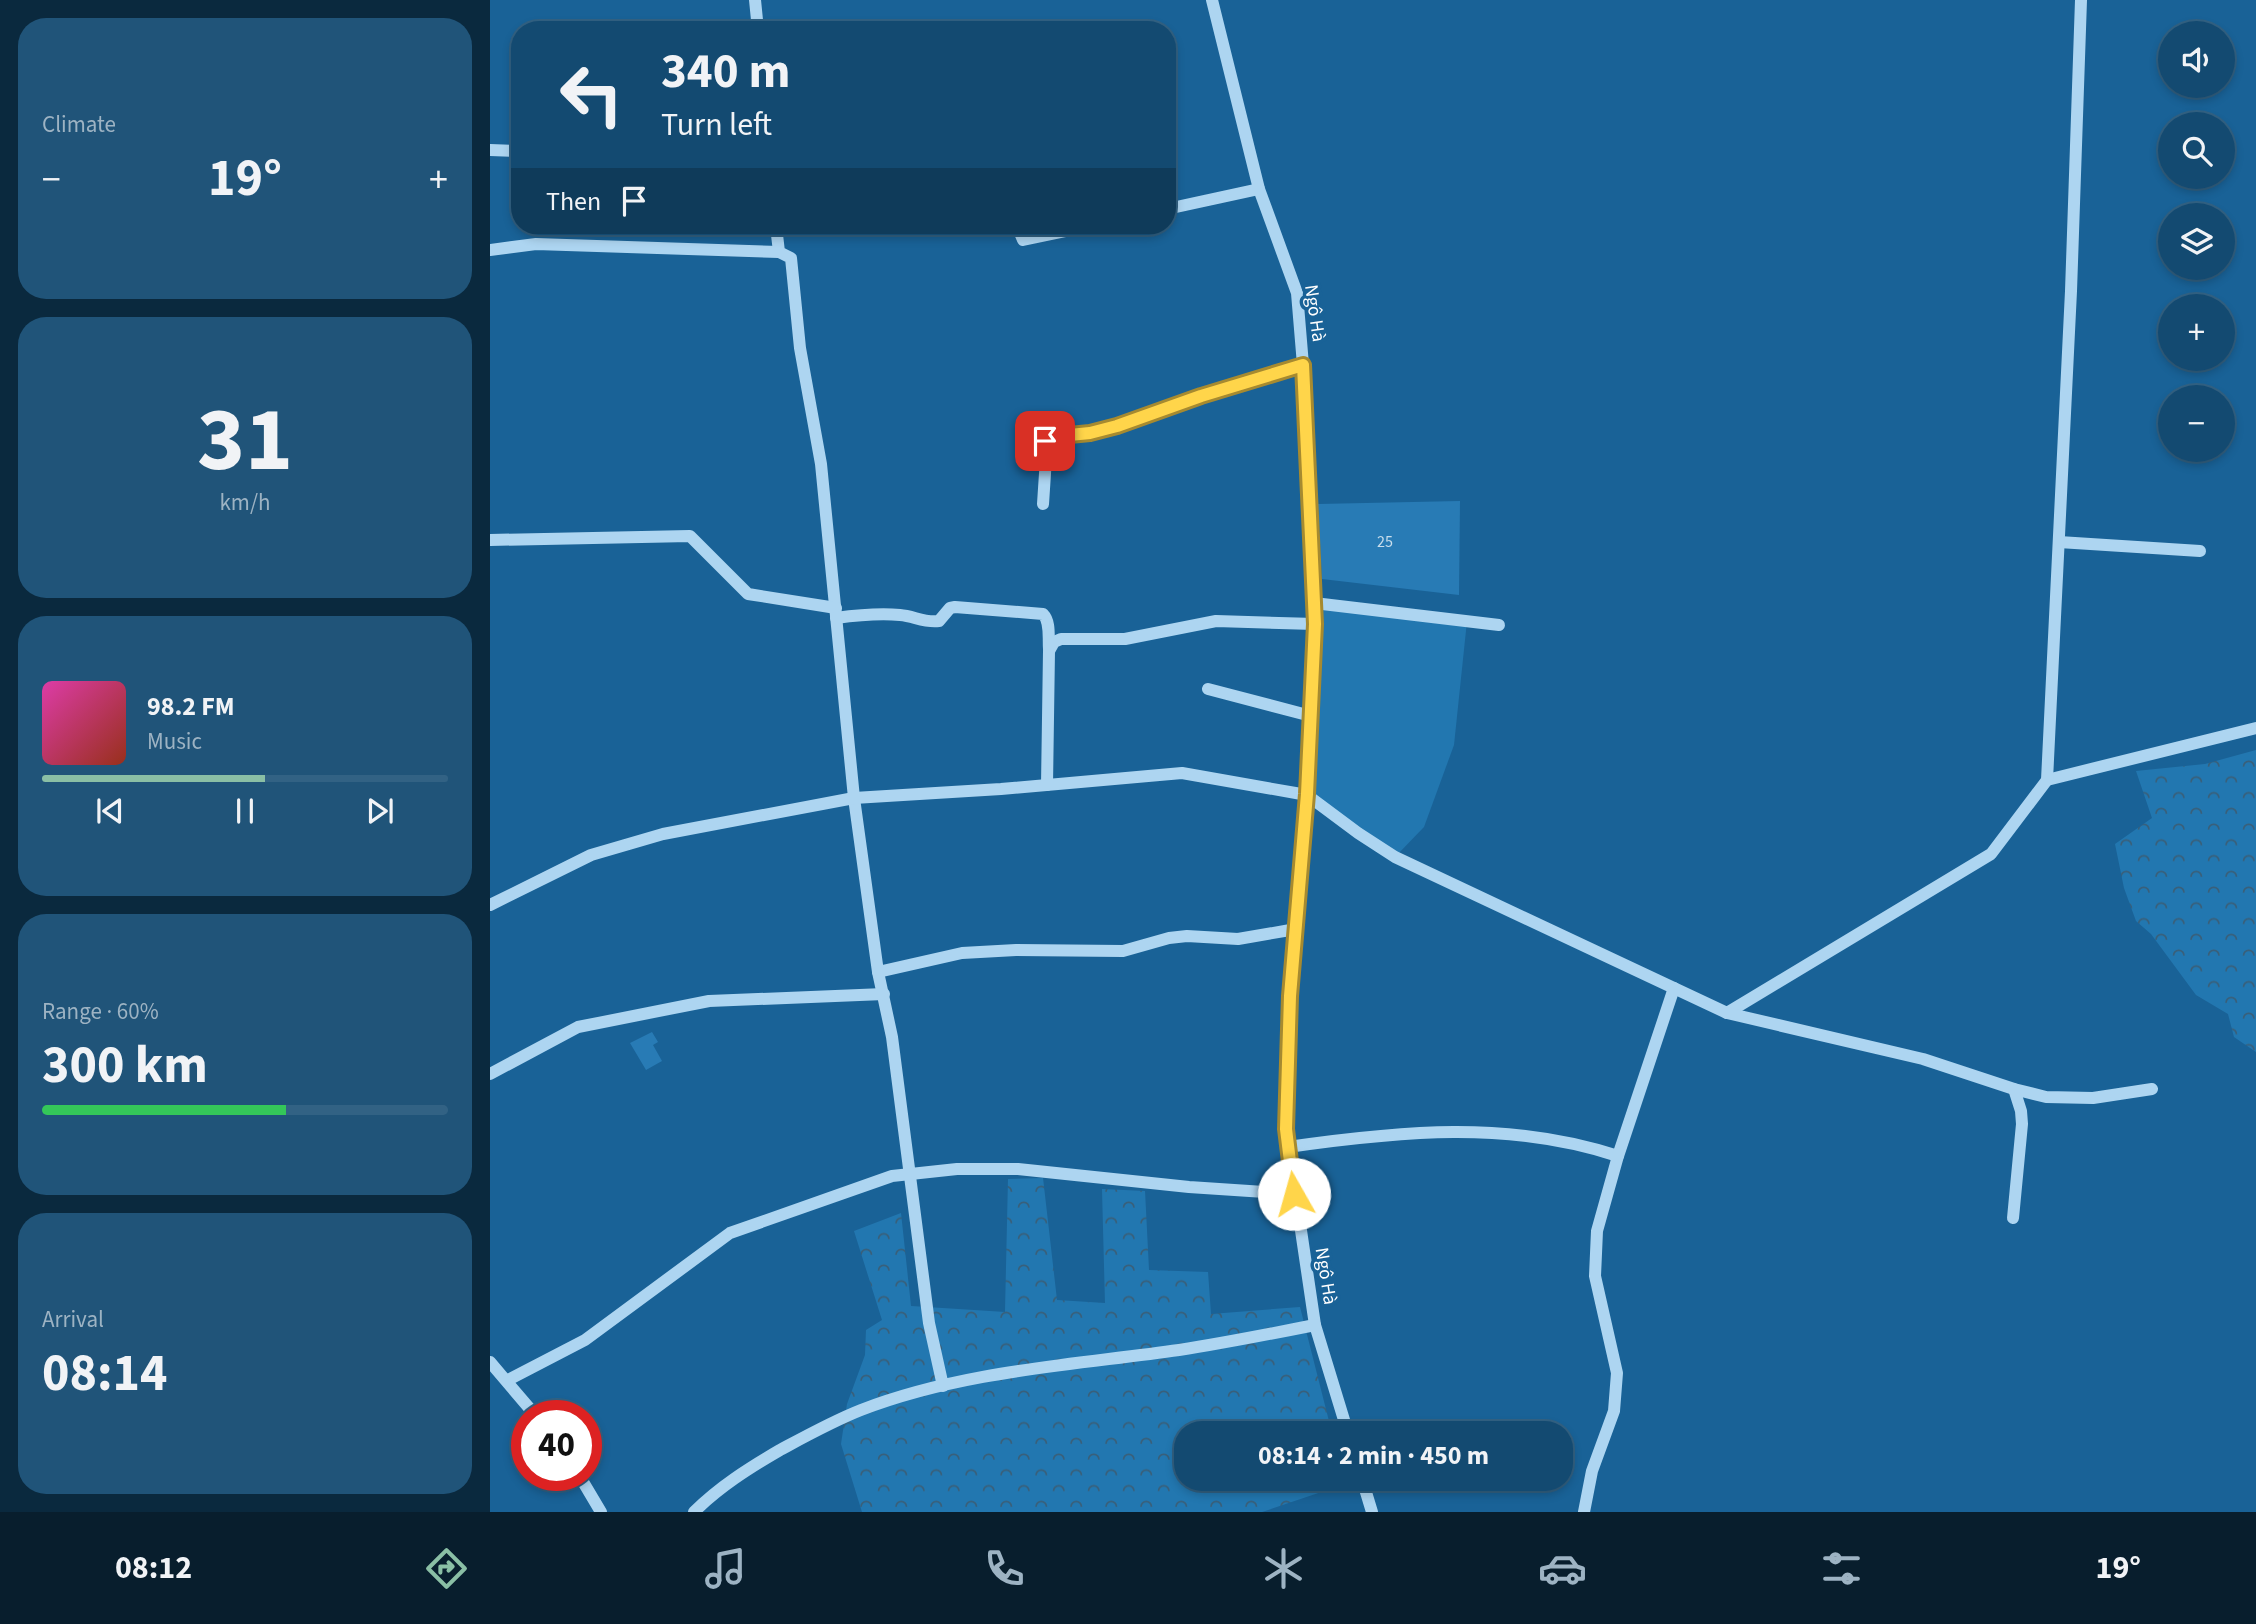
<!DOCTYPE html>
<html lang="en">
<head>
<meta charset="utf-8">
<style>
  body { margin:0; font-family:"Source Sans 3",sans-serif; background:#205479; color:#f1f3f6; height:100vh; display:flex; flex-direction:column; font-size:26px; white-space:nowrap }
  * { box-sizing:border-box; margin:0 }
  p { font-size:23px; color:#9db3c3 }
  .icon { flex:none; width:38px; height:38px; fill:none; stroke:currentColor; stroke-width:2; stroke-linecap:round; stroke-linejoin:round }
  .map { position:relative; flex:1; overflow:hidden }
  .drawer { display:flex; flex-direction:column; gap:18px; padding:18px; background:#0a293e; width:490px }
  .drawer>* { flex:none }
  .hud { position:absolute; left:21px; top:21px; width:665px; height:214px; border-radius:28px; box-shadow:0 4px 10px #0003,0 0 0 2px #326284; background:#134a71; color:#f1f3f6; overflow:hidden }
  .controls { position:absolute; left:1668px; top:21px; display:grid; gap:14px }
  .controls a { display:grid; place-items:center; width:77px; height:77px; border-radius:50%; background:#134a71; box-shadow:0 4px 10px #0003,0 0 0 2px #326284; font-size:35px }
  .speed { position:absolute; left:21px; top:1400px; display:flex; gap:14px; font-size:35px; font-weight:700; text-align:center }
  .speed>* { display:grid; place-content:center; width:91px; height:91px; border-radius:50%; background:#134a71; box-shadow:0 4px 10px #0003,0 0 0 2px #326284; line-height:1 }
  .speed .limit { border:10px solid #d22; background:#fff; color:#111 }
  .pin { position:absolute; display:grid; place-items:center; width:60px; height:60px; color:#fff; margin:-30px; border-radius:14px; box-shadow:0 4px 10px #0006 }
  .me { position:absolute; width:77px; margin:-38px; rotate:353deg; stroke-linejoin:round; filter:drop-shadow(0 0 5px #0008) }
  .turn { display:flex; align-items:center; gap:24px; height:147px; padding:0 35px; font-size:32px }
  .turn .icon { width:91px; height:91px; stroke-width:2.5 }
  .turn b { display:block; font-size:49px; line-height:60px }
  .then { display:flex; align-items:center; height:66px; padding:0 35px; background:#0003; gap:14px; font-size:26px }
  .big { font-size:52px; font-weight:700; line-height:1.1 }
  .drawer .widget { flex:1; display:flex; flex-direction:column; justify-content:center; gap:10px; min-width:0; padding:0 24px; border-radius:28px; background:#205479 }
  .drawer .dial { align-items:center; gap:0 }
  .dial b { font-size:91px; line-height:1 }
  .song { display:flex; align-items:center; gap:21px }
  .cover { width:84px; height:84px; border-radius:10px; background:linear-gradient(135deg,hsl(320 70% 55%),hsl(10 70% 35%)) }
  .played { height:7px; border-radius:4px; background:linear-gradient(90deg,#8abfa5 55%,#326284 55%) }
  .keys { display:flex; justify-content:space-around; direction:ltr }
  .heat { display:flex; justify-content:space-between; align-items:center; font-size:38px; direction:ltr }
  .charge { height:10px; border-radius:5px; background:linear-gradient(90deg,#34c759 60%,#326284 0) }
  .trip { position:absolute; left:684px; top:1421px; width:399px; height:70px; border-radius:28px; background:#134a71; box-shadow:0 4px 10px #0003,0 0 0 2px #326284; font-weight:700; line-height:70px; text-align:center }
  .tab-bar { display:flex; height:112px; justify-content:space-around; align-items:center; background:#081e2d; color:#9db3c3 }
  .tab-bar .icon { width:49px; height:49px }
  .tab-bar .current { color:#8abfa5 }
  .tab-bar b { font-size:32px; color:#f1f3f6 }
  main { display:flex; flex:1; min-height:0 }
  .map>svg:first-child { display:block }
</style>
</head>
<body>
<main>
<section class="drawer">
<div class="widget"><p>Climate</p>
<div class="heat"><a>−</a><b class="big">19°</b><a>+</a></div>
</div>
<div class="widget dial"><b>31</b><p>km/h</p></div>
<div class="widget">
<div class="song"><i class="cover"></i><div><b>98.2 FM</b><p>Music</p></div></div>
<div class="played"></div>
<div class="keys"><svg class="icon" aria-label="previous" viewBox="0 0 24 24"><path d="M18 5L8 12l10 7zM5 5v14"/></svg><svg class="icon" aria-label="pause" viewBox="0 0 24 24"><path d="M8 5v14M16 5v14"/></svg><svg class="icon" aria-label="next" viewBox="0 0 24 24"><path d="M6 5l10 7-10 7zM19 5v14"/></svg></div>
</div>
<div class="widget"><p>Range · 60%</p><b class="big">300 km</b><div class="charge"></div></div>
<div class="widget"><p>Arrival</p><b class="big">08:14</b></div>
</section>
<div class="map">
<svg width="1766" height="1512" viewBox="0 0 1766 1512">
  <defs>
    <pattern id="forest-crowns" width="20" height="18" patternUnits="userSpaceOnUse" patternTransform="scale(1.75)"><rect width="20" height="18" fill="#2277b0"/><path d="M2 6a3 3 0 1 1 6 0M12 15a3 3 0 1 1 6 0" fill="none" stroke="#395f79"/></pattern>
  </defs>
  <rect width="100%" height="100%" fill="#196297"/>
  <g fill="url(#forest-crowns)">
    <path d="M1766,750V1052L1744,1037L1738,1014L1706,995L1661,934L1646,921L1634,888L1625,844L1662,818L1646,771L1715,764Z"/>
    <path d="M553,1178L567,1300L615,1303L612,1189L655,1191L659,1270L718,1272L721,1314L810,1307L842,1433H696V1479H853L855,1484L772,1512H372L351,1444L357,1404L375,1355L376,1330L392,1320L364,1231L411,1213L421,1306L515,1312L518,1179Z"/>
  </g>
  <path fill="#2277b0" d="M824,603L977,621L964,745L934,827L905,857L817,795Z"/>
  <g fill="#287bb5">
    <path d="M970,501L969,595L832,579L828,504Z"/>
    <path d="M162,1032L168,1042L163,1045L172,1061L156,1070L140,1043Z"/>
  </g>
  <g fill="none" stroke-linecap="round" stroke-linejoin="round">
    <g stroke="#add5f1" stroke-width="12">
      <path d="M265,0L268,30"/>
      <path d="M722,0L769,189L807,293L813,365L825,624L817,795L800,996L796,1129L825,1325L858,1433"/>
      <path d="M0,150L30,151"/>
      <path d="M677,209L769,189"/>
      <path d="M286,226L289,252L301,258L310,348L331,464L364,798L388,972L402,1037L439,1323L453,1386"/>
      <path d="M527,226L533,240L600,226"/>
      <path d="M0,250L46,244L289,252"/>
      <path d="M553,504L556,458L554,445L559,437L600,433L627,426L711,396L813,365"/>
      <path d="M0,540L200,536L258,594L346,608"/>
      <path d="M1569,542L1710,551"/>
      <path d="M824,603L1009,625"/>
      <path d="M346,618C368,615 388,613 410,615C424,616 434,623 449,621L460,608L465,607L553,614C561,622 558,638 559,649"/>
      <path d="M718,689L821,716"/>
      <path d="M1557,780L1766,728"/>
      <path d="M557,785L559,651L564,642L571,639H635L726,621L825,624"/>
      <path d="M0,905L101,855L173,834L364,798L511,789L692,773L817,795L868,833L905,857L1237,1013L1501,854L1557,780L1581,291L1591,0"/>
      <path d="M388,972L472,953L526,950L633,951L679,938L697,936L748,939L806,929"/>
      <path d="M1237,1013L1433,1059L1524,1089L1556,1097L1603,1098L1662,1089"/>
      <path d="M0,1074L88,1027L219,1001L394,994"/>
      <path d="M798,1147C910,1131 1018,1120 1128,1156"/>
      <path d="M1523,1218L1532,1124L1531,1111L1524,1089"/>
      <path d="M0,1362L46,1416"/>
      <path d="M18,1380L95,1340L240,1233L402,1176L467,1169H528L699,1187L804,1194"/>
      <path d="M89,1475L111,1512"/>
      <path d="M872,1479L882,1512"/>
      <path d="M204,1512C229,1487 259,1468 290,1450C316,1436 343,1421 371,1410C472,1371 583,1365 689,1350C734,1343 780,1334 825,1325"/>
      <path d="M1094,1512L1102,1471L1124,1411L1127,1373L1105,1276L1107,1231L1128,1156L1184,988"/>
    </g>
  </g>
  <g fill="none" stroke-linecap="round" stroke-linejoin="round">
    <g stroke="#a68a30" stroke-width="18">
      <path id="route" d="M555,441L559,437L600,433L627,426L711,396L813,365L825,624L817,794L800,996L796,1129L804,1194"/>
    </g>
    <use href="#route" stroke="#ffd54a" stroke-width="12"/>
  </g>
  <g text-anchor="middle" stroke-width="7" stroke-linejoin="round" paint-order="stroke">
    <g font-size="16" fill="#c9deec">
      <text x="895" y="547">25</text>
    </g>
    <g font-size="19" fill="#fff" stroke="#196297">
      <text transform="translate(826 313) rotate(82)" y="7">Ngô Hà</text>
      <text transform="translate(837 1276) rotate(81)" y="7">Ngô Hà</text>
    </g>
  </g>
</svg>
<div class="controls">
<a><svg class="icon" aria-label="sound" viewBox="0 0 24 24"><path d="M4 9h4l5-4v14l-5-4H4zM17 9q2 3 0 6"/></svg></a>
<a><svg class="icon" aria-label="search" viewBox="0 0 24 24"><circle cx="10" cy="10" r="6"/><path d="M15 15l6 6"/></svg></a>
<a><svg class="icon" aria-label="layers" viewBox="0 0 24 24"><path d="M12 4l9 5-9 5-9-5zM3 14l9 5 9-5"/></svg></a>
<a>+</a>
<a>−</a>
</div>
<div class="speed"><div class="limit">40</div></div>
<div class="pin" style="left:555px;top:441px;background:#d93025"><svg class="icon" aria-label="arrive" viewBox="0 0 24 24"><path d="M6 21V4h12l-3 4 3 4H6"/></svg></div>
<svg class="me" style="left:804px;top:1194px" viewBox="-20 -20 40 40"><circle r="19" fill="#fff"/><path d="M0-13L10 11 0 6-10 11z" fill="#ffd54a"/></svg>
<div class="trip">08:14 · 2 min · 450 m</div>
<div class="hud">
<div class="turn"><svg class="icon" aria-label="left" viewBox="0 0 24 24"><path d="M17 20v-9H6M10 6l-5 5 5 5"/></svg><div><b>340 m</b>Turn left</div></div>
<div class="then">Then<svg class="icon" aria-label="arrive" viewBox="0 0 24 24"><path d="M6 21V4h12l-3 4 3 4H6"/></svg></div>
</div>
</div>
</main>
<nav class="tab-bar">
<b>08:12</b>
<svg class="icon current" aria-label="directions" viewBox="0 0 24 24"><path d="M12 3l9 9-9 9-9-9zM9 14v-3h6M13 9l2 2-2 2"/></svg>
<svg class="icon" aria-label="music" viewBox="0 0 24 24"><path d="M9 18V5l10-2v13"/><circle cx="6" cy="18" r="3"/><circle cx="16" cy="16" r="3"/></svg>
<svg class="icon" aria-label="phone" viewBox="0 0 24 24"><path d="M5 4h4l2 5-3 2q2 4 5 5l2-3 5 2v4C11 20 4 13 5 4z"/></svg>
<svg class="icon" aria-label="climate" viewBox="0 0 24 24"><path d="M12 3v18M4 7l16 10M4 17L20 7"/></svg>
<svg class="icon" aria-label="car" viewBox="0 0 24 24"><path d="M5 17H2v-5l4-1 3-4h7l3 4 3 1v5h-3M9 17h6M6 11h13"/><circle cx="7" cy="17" r="2"/><circle cx="17" cy="17" r="2"/></svg>
<svg class="icon" aria-label="filters" viewBox="0 0 24 24"><path d="M4 7h16M4 17h16"/><circle cx="9" cy="7" r="2"/><circle cx="15" cy="17" r="2"/></svg>
<b>19°</b>
</nav>
</body>
</html>
